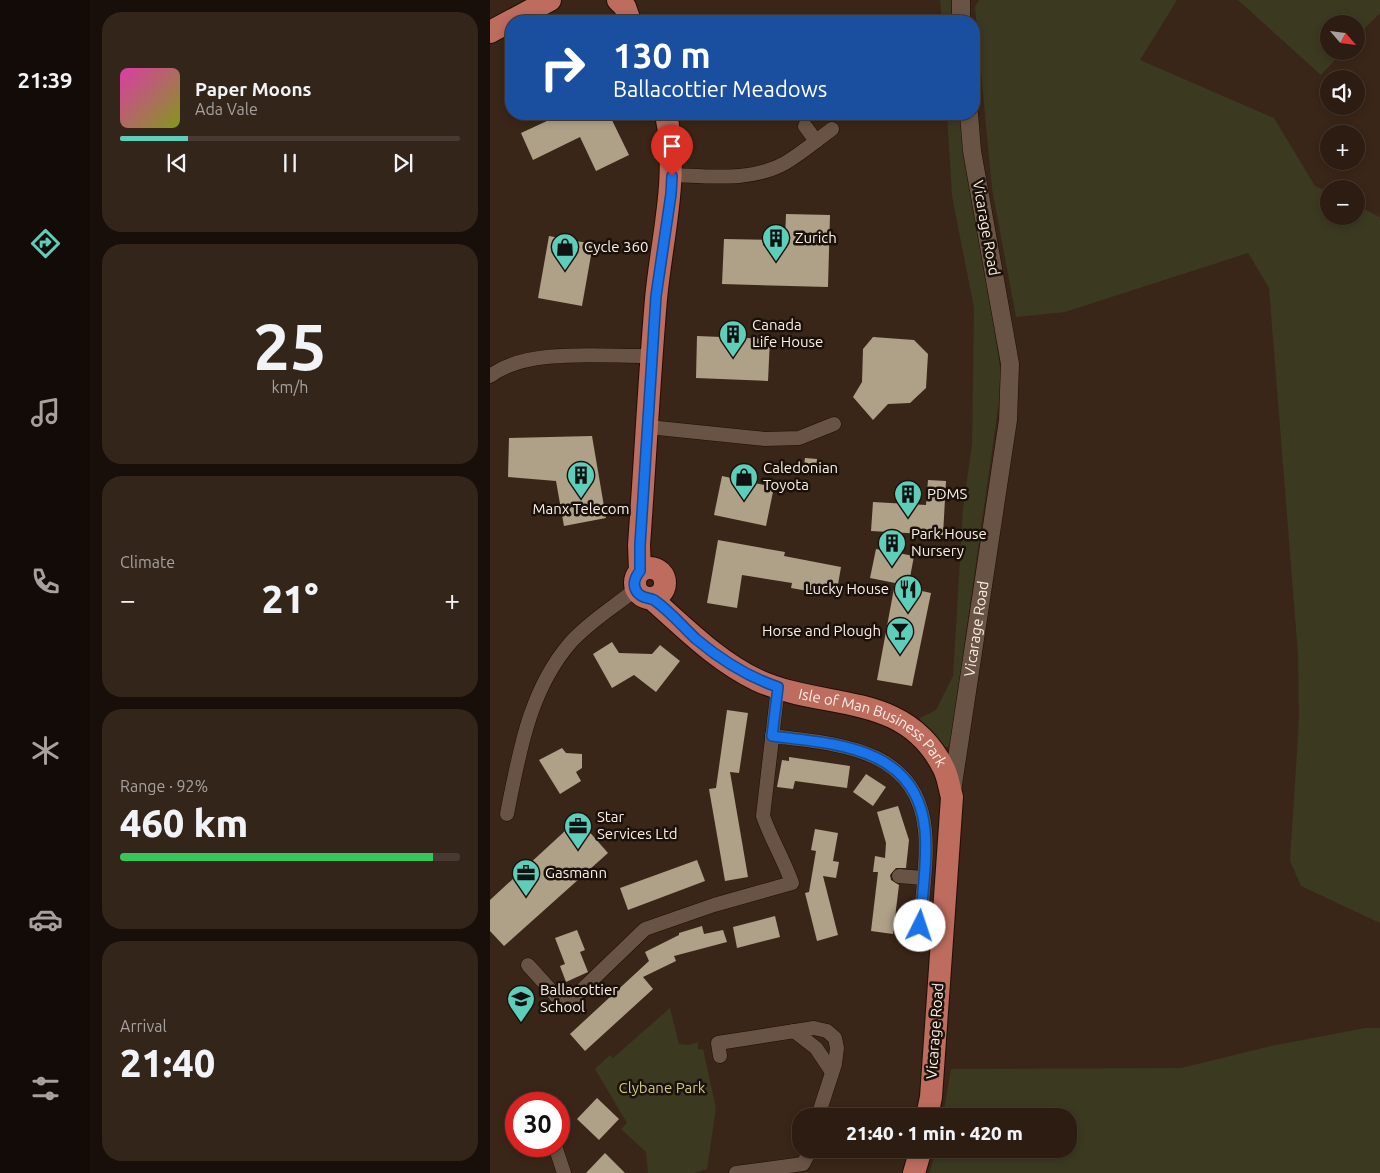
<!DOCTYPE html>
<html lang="en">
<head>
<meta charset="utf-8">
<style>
  body { margin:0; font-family:Ubuntu,sans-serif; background:#34251b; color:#f1f3f6; height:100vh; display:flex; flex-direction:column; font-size:19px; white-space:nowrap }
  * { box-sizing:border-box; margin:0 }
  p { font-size:16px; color:#a6a19f }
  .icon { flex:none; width:28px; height:28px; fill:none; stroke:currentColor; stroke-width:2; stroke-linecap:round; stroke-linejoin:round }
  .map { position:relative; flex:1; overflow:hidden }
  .drawer { display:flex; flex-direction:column; gap:12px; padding:12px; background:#180f0a; width:400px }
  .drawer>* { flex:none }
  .guide { position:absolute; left:15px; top:15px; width:475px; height:105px; border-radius:20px; box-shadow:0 2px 8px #0003,0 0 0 1px #483a32; background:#1a4fa0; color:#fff; overflow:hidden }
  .needle { width:32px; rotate:118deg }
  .buttons { position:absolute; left:830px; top:15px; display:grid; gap:10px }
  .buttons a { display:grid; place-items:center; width:45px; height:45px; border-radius:50%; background:#2c1c12; box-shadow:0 2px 8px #0003,0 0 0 1px #483a32; font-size:25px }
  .speed { position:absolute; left:15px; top:1092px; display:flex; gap:10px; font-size:25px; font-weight:700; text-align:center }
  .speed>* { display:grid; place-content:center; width:65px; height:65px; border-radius:50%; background:#2c1c12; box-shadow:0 2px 8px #0003,0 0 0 1px #483a32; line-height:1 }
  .speed .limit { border:8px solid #d22; background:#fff; color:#111 }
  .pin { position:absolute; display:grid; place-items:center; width:42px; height:42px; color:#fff; margin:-51px -21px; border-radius:50% 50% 50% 0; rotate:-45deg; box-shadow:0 0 5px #0007 }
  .pin .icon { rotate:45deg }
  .me { position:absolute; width:55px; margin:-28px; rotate:4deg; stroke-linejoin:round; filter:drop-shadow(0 0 4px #0008) }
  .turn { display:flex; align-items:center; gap:18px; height:105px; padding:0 25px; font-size:22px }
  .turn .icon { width:65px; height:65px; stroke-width:2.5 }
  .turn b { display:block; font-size:35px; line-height:42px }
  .big { font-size:38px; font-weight:800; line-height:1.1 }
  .drawer .card { flex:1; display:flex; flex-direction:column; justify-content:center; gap:8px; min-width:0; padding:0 18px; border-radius:20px; background:#34251b }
  .drawer .dial { align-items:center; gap:0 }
  .dial b { font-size:65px; line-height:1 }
  .song { display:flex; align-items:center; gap:15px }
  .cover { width:60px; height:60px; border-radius:8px; background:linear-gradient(135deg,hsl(320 70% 55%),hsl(70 70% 35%)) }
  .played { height:5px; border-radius:2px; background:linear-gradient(90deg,#5dceb9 20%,#483a32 20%) }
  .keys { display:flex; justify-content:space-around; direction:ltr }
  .heat { display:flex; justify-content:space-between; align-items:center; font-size:28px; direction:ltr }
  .charge { height:8px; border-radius:4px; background:linear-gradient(90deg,#34c759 92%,#483a32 0) }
  .trip { position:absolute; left:302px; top:1108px; width:285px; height:50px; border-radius:20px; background:#2c1c12; box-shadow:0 2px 8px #0003,0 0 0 1px #483a32; font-weight:800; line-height:50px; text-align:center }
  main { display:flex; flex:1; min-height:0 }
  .dock { display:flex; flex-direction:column; width:90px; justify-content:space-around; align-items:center; background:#120b07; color:#a6a19f }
  .dock .icon { width:35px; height:35px }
  .dock .current { color:#5dceb9 }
  .dock b { font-size:22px; color:#f1f3f6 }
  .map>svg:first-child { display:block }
</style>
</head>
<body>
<main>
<nav class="dock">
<b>21:39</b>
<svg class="icon current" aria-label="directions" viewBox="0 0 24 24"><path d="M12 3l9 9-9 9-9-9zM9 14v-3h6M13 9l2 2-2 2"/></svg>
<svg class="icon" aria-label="music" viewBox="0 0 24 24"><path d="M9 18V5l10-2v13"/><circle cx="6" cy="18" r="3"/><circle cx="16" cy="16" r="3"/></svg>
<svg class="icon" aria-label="phone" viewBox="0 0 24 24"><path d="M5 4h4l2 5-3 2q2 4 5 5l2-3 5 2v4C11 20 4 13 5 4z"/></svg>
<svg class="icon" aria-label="climate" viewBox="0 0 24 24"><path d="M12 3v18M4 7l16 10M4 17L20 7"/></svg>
<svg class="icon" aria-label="car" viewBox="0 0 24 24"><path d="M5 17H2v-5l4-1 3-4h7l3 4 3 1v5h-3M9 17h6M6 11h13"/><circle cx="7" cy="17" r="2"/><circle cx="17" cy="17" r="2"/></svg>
<svg class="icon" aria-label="filters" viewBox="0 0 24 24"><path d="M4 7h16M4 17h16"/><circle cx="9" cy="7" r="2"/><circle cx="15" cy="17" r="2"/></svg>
</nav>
<section class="drawer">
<div class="card">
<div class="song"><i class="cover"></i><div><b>Paper Moons</b><p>Ada Vale</p></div></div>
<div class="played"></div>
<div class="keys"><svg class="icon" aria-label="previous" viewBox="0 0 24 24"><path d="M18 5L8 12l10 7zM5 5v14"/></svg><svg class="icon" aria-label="pause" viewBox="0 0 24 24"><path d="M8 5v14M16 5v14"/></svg><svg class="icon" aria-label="next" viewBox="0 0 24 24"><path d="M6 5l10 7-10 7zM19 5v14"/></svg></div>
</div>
<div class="card dial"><b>25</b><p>km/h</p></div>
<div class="card"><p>Climate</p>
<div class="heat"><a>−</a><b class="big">21°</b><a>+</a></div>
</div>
<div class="card"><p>Range · 92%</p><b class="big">460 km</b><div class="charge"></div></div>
<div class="card"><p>Arrival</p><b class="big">21:40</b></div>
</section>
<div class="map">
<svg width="890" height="1173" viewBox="0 0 890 1173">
  <rect width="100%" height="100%" fill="#3a2618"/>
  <g fill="#3b3920">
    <path d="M450,0H464V21H452Z"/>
    <path d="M489,0H687L650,60L784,118L825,186L839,192V216H866V205L890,217V923L811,886L800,861L809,720L808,654L779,288L758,253L575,312L526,317L502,189L485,7Z"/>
    <path d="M748,0H890V13L866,37V24H839V51H853L831,75Z"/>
    <path d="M457,114H472L512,380L460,746L452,748L432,727L430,718L446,710L463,676L473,509L482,444L484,308L462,196Z"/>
    <path d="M180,1008L189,1044L198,1045L208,1042V1050L213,1049L226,1108L217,1169L204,1173H158L156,1152L131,1129L137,1123L105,1069L120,1055L123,1058Z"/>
    <path d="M875,1028H890V1173H439L447,1149H579V1116H453L461,1069L691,1068L781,1046Z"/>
  </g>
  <g fill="#afa088">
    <path d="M72,114H119L139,155L106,171L90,137L43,160L31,133Z"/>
    <path d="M296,214L340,215L338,287L232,284L234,239L295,240Z"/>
    <path d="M59,236L103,244L92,306L48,298Z"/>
    <path d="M207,336L280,339L278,381L206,378Z"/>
    <path d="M383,337L424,340L438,354L436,388L420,403L398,404L383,420L363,397L372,382L373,349Z"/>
    <path d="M102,436L116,518L74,526L66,481L18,477L19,438Z"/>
    <path d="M315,458L327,459L325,475L313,474Z"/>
    <path d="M232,476L284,487L276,526L224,515Z"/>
    <path d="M438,480L456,481L453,535L381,531L383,502L436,505Z"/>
    <path d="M228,540L295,552L294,556L351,567L346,596L301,588L302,583L252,575L247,608L217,603Z"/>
    <path d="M386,549L424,556L418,588L441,593L422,686L387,680L405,583L380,578Z"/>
    <path d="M122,642L129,653L162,654L170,645L190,661L166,692L144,675L122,688L103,654Z"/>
    <path d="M237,710L258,713L249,773L240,772L258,877L235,881L219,789L226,788Z"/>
    <path d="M72,748L76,753L92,754V768L86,772L91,781L70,794L49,760Z"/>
    <path d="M299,757L360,766L357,788L305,781L303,789L287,787L292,760L299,761Z"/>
    <path d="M376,774L396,787L383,806L363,792Z"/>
    <path d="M408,806L419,840L416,868H406L400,875L401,880L409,885L403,934L381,931L388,872H383L385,856L395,858L396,843L387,812Z"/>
    <path d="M88,819L118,853L14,946L0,931V900Z"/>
    <path d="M325,829L348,833L343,861L349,862L346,878L333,876L348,935L327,941L315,893L319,892L326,851L321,850Z"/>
    <path d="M207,860L215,881L138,910L130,888Z"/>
    <path d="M285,916L290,937L247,948L243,927Z"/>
    <path d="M212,926L214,934L233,930L237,942L184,956L186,961L153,977L163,989L95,1051L80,1034L159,961L155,952L189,935V933Z"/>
    <path d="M87,930L95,950L90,952L98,972L76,982L70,966L75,964L65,938Z"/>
    <path d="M107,1098L129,1119L109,1140L87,1119Z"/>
    <path d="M115,1153L135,1173H96Z"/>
  </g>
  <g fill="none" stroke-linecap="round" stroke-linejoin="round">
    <g stroke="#200e03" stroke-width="15">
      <g id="minor">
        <path d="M315,126L326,141"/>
        <path d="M182,175C218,176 262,182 295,163C312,153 327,140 342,129"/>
        <path d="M0,376C38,347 114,357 162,356"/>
        <path d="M158,427L275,439L309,438L344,424"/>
        <path d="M282,736C347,744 427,747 435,830C438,859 432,896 430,926"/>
        <path d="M17,814C29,754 39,690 81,642C100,621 124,607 146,589"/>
        <path d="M409,876L433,878"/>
        <path d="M38,965L75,1006L155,929L224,905L302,883C294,860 281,839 273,816L288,687"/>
        <path d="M304,1031L326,1048L342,1072"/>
        <path d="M230,1056L228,1043L324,1028L337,1031L345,1038L347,1048L345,1064L328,1116"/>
        <path d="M65,1146L74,1173"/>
        <path d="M246,1173L313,1164L321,1149"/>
      </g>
    </g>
    <g stroke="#200e03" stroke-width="19">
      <g id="tertiary">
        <path d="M471,0V21"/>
        <path id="s1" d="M462,791L518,420L520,364L482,151L479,114"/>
      </g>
    </g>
    <g stroke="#200e03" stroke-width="24">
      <g id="trunk">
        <path d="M128,0L135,7L140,21"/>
        <path d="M0,32L60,0"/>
        <circle cx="160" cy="583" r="15"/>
        <path d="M150,571L149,545C155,463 159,381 166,299C172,235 189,178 176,114"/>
        <path id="s2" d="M162,599C195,628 227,661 267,680C334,711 414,690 453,767C458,776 459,787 462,797L441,1097L437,1116"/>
        <path d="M424,1173L431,1149"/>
      </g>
    </g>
    <use href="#minor" stroke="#695344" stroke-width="14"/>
    <use href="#tertiary" stroke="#695344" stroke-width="18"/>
    <use href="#trunk" stroke="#bd6c5e" stroke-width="22"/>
  </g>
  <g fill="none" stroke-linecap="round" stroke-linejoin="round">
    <g stroke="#114b97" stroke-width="12">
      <path id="route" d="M182,176L181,194L166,296L150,545V571C145,577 142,585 147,592C152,599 158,597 164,600C180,611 192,626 206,639C231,660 258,677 288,687L282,736C347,744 427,747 435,830C438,859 432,896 430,926"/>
    </g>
    <use href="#route" stroke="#1a73e8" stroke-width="9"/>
  </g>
  <defs>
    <g id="building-pin" transform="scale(1.4375)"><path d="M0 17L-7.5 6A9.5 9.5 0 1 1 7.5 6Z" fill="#5dceb9" stroke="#1a110b"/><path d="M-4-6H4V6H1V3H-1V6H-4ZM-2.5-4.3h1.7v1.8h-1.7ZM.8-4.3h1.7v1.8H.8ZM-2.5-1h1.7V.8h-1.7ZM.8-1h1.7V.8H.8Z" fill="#111"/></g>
    <g id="shop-pin" transform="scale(1.4375)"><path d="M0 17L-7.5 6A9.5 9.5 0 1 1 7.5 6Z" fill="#5dceb9" stroke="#1a110b"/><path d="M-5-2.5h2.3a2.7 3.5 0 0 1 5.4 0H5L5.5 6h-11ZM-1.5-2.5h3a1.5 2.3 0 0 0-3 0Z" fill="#111"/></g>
    <g id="restaurant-pin" transform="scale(1.4375)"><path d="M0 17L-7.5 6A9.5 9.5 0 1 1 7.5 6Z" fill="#5dceb9" stroke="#1a110b"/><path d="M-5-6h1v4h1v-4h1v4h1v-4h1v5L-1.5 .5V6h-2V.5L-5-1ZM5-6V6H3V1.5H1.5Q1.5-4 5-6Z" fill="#111"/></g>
    <g id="bar-pin" transform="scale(1.4375)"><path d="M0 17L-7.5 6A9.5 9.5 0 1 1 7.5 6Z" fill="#5dceb9" stroke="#1a110b"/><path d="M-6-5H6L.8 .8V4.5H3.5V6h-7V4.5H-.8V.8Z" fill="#111"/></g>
    <g id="office-pin" transform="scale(1.4375)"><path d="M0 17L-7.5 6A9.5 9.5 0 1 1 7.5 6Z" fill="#5dceb9" stroke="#1a110b"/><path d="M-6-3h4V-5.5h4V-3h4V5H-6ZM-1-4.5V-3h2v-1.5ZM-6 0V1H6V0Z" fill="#111"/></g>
    <g id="school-pin" transform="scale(1.4375)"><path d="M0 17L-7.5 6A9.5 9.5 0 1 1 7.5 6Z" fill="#5dceb9" stroke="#1a110b"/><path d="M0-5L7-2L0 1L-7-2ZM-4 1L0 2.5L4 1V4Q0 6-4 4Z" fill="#111"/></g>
  </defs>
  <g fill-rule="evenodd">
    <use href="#building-pin" x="286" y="238"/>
    <use href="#shop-pin" x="75" y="247"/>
    <use href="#building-pin" x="243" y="334"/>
    <use href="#building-pin" x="91" y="475"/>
    <use href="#shop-pin" x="254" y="477"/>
    <use href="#building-pin" x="418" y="494"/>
    <use href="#building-pin" x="402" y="543"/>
    <use href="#restaurant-pin" x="418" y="589"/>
    <use href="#bar-pin" x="410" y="631"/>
    <use href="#office-pin" x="88" y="826"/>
    <use href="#office-pin" x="36" y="873"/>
    <use href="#school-pin" x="31" y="999"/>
  </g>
  <g text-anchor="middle" stroke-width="5" stroke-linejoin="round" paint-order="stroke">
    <g font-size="15" fill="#fceee5" stroke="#1a110b">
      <text transform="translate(496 228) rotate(80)" y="5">Vicarage Road</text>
      <text dy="5" stroke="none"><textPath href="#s1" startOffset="164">Vicarage Road</textPath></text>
      <text dy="5" stroke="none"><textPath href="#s2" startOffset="261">Isle of Man Business Park</textPath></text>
      <text transform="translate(445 1031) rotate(-86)" y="5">Vicarage Road</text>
    </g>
    <g font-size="15" fill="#fceee5" stroke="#1a110b" text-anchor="start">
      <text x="305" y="243">Zurich</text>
      <text x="94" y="252">Cycle 360</text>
      <text x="262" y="330">Canada<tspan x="262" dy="17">Life House</tspan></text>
      <text x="273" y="473">Caledonian<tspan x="273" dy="17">Toyota</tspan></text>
      <text x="437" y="499">PDMS</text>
      <text x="91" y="514" text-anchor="middle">Manx Telecom</text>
      <text x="421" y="539">Park House<tspan x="421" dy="17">Nursery</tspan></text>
      <text x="399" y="594" text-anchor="end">Lucky House</text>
      <text x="391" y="636" text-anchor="end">Horse and Plough</text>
      <text x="107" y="822">Star<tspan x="107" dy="17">Services Ltd</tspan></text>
      <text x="55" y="878">Gasmann</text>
      <text x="50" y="995">Ballacottier<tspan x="50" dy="17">School</tspan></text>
    </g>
    <g font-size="15" fill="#cec97e" stroke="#1a110b">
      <text x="172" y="1093">Clybane Park</text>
    </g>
  </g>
</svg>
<div class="buttons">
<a><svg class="needle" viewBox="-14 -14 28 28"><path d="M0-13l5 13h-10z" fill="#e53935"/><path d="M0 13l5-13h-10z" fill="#a6a19f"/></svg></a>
<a><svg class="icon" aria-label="sound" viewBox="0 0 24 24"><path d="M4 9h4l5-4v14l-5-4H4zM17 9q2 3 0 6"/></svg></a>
<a>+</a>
<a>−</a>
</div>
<div class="speed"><div class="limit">30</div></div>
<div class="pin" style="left:182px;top:176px;background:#d93025"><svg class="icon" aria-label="arrive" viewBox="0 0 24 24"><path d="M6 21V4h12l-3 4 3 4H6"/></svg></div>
<svg class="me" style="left:430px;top:926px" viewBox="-20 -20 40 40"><circle r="19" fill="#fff"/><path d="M0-13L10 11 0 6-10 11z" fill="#1a73e8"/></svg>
<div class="trip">21:40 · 1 min · 420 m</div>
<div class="guide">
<div class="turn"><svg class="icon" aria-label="right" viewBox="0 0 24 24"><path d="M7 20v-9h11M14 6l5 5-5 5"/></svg><div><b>130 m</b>Ballacottier Meadows</div></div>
</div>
</div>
</main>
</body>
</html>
